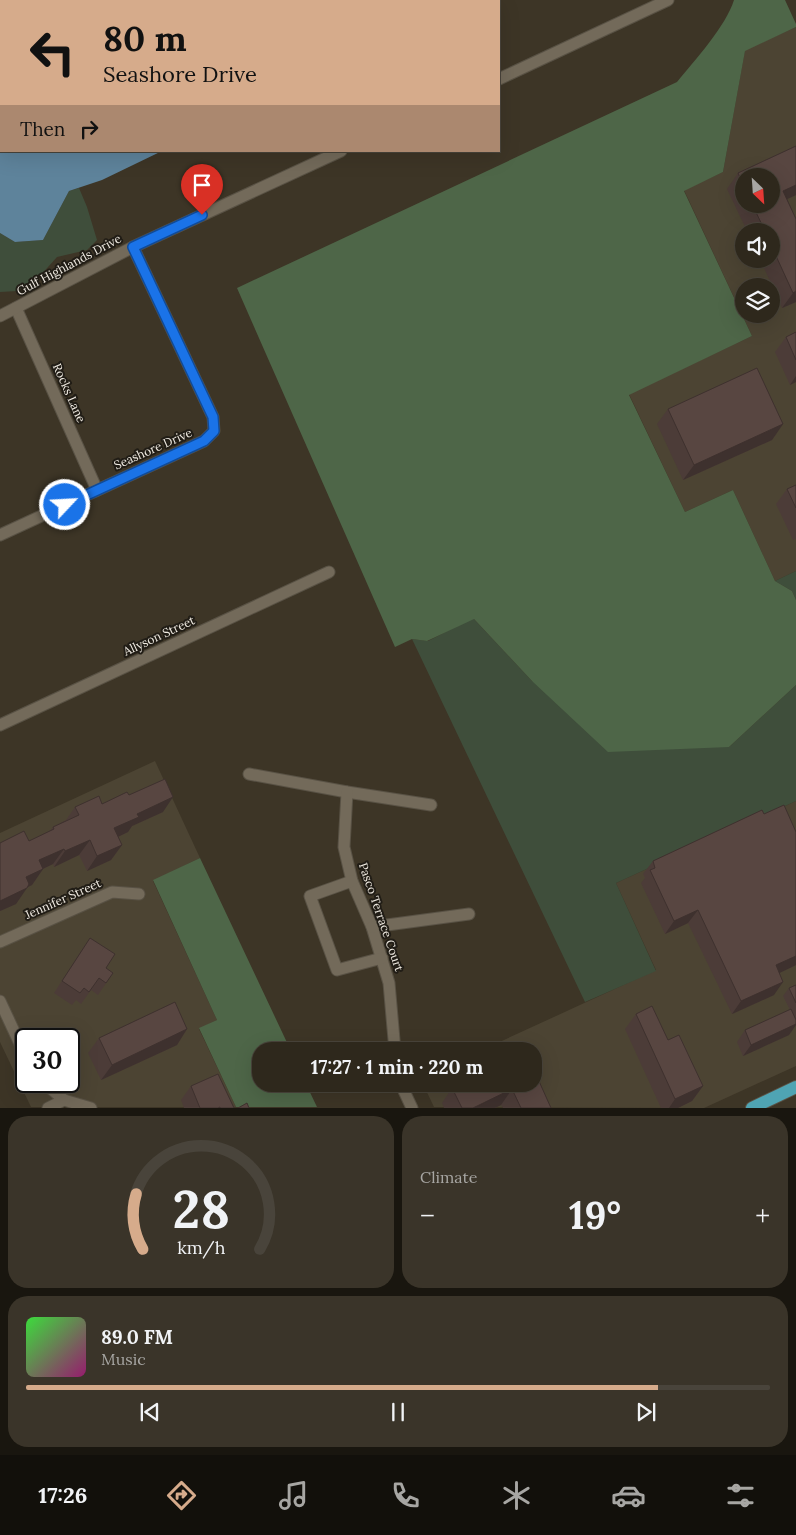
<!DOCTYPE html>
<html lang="en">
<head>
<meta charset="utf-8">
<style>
  body { margin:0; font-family:Lora,serif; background:#3a3429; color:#f1f3f6; height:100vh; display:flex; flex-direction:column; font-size:19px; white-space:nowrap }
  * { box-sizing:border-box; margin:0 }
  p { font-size:16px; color:#a7a6a3 }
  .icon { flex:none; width:28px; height:28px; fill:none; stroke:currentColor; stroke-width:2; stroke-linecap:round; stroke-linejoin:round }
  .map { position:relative; height:1108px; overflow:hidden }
  .panel { display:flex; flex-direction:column; gap:8px; padding:8px; background:#19160f; flex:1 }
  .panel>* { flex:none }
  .hud { position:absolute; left:0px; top:0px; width:500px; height:152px; box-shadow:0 5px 20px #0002,0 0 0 1px #49443b; background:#d6ab8b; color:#111; overflow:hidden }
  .needle { width:32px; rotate:155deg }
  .controls { position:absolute; left:735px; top:168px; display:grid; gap:10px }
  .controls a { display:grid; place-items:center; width:45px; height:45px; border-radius:50%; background:#2e281c; box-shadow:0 5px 20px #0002,0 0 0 1px #49443b; font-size:25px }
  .speed { position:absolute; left:15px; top:1028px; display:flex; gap:10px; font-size:25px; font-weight:700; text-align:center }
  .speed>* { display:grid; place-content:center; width:65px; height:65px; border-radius:50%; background:#2e281c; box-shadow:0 5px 20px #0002,0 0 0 1px #49443b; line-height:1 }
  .speed .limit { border:2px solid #111; border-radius:8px; background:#fff; color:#111 }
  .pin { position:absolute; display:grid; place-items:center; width:42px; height:42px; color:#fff; margin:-51px -21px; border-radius:50% 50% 50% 0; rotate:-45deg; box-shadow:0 0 5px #0007 }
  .pin .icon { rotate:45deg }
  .me { position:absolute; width:55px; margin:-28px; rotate:65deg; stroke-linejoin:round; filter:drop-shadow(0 0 4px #0008) }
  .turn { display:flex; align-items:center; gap:18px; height:105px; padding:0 20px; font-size:22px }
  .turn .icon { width:65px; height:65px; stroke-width:2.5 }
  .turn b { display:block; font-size:35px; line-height:42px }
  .then { display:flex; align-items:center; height:48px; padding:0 20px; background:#0003; gap:10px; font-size:19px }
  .big { font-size:38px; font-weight:800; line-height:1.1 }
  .panel .widget { flex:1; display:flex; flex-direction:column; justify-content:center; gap:8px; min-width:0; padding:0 18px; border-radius:20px; background:#3a3429 }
  .panel .dial { align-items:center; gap:0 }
  .dial svg { height:130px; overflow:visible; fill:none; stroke:#49443b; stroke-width:7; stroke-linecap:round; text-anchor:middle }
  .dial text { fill:#f1f3f6; stroke:none }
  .song { display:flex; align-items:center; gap:15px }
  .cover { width:60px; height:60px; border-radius:8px; background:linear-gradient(135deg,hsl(120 70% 55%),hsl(320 70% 35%)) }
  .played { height:5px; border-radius:2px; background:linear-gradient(90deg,#d6ab8b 85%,#49443b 85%) }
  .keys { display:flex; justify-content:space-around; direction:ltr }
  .heat { display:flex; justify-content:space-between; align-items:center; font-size:28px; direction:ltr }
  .panel .tiles { flex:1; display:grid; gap:8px; grid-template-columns:1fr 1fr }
  .widget:last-child { grid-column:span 2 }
  .trip { position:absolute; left:252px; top:1042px; width:290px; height:50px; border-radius:20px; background:#2e281c; box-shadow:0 5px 20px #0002,0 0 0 1px #49443b; font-weight:800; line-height:50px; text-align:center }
  .tab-bar { display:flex; height:80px; justify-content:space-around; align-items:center; background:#12100b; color:#a7a6a3 }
  .tab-bar .icon { width:35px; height:35px }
  .tab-bar .current { color:#d6ab8b }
  .tab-bar b { font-size:22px; color:#f1f3f6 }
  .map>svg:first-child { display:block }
</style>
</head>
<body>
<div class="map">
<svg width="796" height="1108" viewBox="0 0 796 1108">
  <rect width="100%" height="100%" fill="#3d3526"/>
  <g fill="#4c4433" fill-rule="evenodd">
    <path d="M796,27V571L775,581L733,490L685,512L629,394L752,336L684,190L723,172L745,50ZM744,176H771V204H744ZM744,231H771V259H744ZM744,286H771V314H744Z"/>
    <path d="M155,761L200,858L153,881L217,1020L199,1029L236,1107H31L0,1042V833ZM26,1039H69V1081H26Z"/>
    <path d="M796,801V1066L704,1108L434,1107L423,1084H534V1051H480L656,970L616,883Z"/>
  </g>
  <g fill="#3f4e3b">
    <path d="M79,188L87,207L97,240L87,250L57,257L39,277L17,291L0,292V233L15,242L43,240L69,191Z"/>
    <path d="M796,571V600L792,591L775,581Z"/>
    <path d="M473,618L532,681L729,747L796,685V801L616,883L656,971L585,1002L412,639L428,641Z"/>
  </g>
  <g fill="#4e6648">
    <path d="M734,0H785L796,24V27L745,51L723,172L684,191L752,336L629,395L685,512L733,490L775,581L792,591L796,600V685L729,747L608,752L532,681L474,619L427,641L412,639L395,647L237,288L677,82C695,60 726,26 734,0Z"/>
    <path d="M200,858L291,1051H261V1084H306L317,1107H236L199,1028L217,1020L153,880Z"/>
  </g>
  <g fill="#5e839b">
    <path d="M255,0H482L479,1H252Z"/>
    <path d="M1,118V151H162L102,180L69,191L43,240L15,242L0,233V119Z"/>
  </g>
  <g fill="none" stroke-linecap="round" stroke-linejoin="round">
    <g stroke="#595245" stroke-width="13">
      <g id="minor">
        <path d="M18,0L19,1"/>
        <path d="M69,1L71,0"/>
        <path d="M0,33H1"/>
        <path d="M499,79L668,0"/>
        <path d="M16,308L97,490"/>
        <path d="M0,316L133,247L341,151"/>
        <path d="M0,535L204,441L214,431L213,417L133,247"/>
        <path d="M0,725L329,572"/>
        <path d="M249,774L347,792L431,805"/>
        <path d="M347,792L344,847L352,881L372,927L389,983L395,1051"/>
        <path d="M352,881L310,896L337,970L382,958"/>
        <path d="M372,927L469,914"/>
        <path d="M0,942L112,892L139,894"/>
        <path d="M0,1001L26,1057"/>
        <path d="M42,1081L64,1100L91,1108"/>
        <path d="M403,1084L404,1091L412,1108"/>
        <path d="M48,1108L64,1100"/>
      </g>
    </g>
    <g stroke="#595245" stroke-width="14">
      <path id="primary" d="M752,1108L796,1087"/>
    </g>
    <use href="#minor" stroke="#736a5a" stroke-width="11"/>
    <use href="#primary" stroke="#4fa4b3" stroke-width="12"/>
  </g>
  <g fill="#4c3c38" fill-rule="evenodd">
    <path d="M796,146V195L787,199L796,219V302L782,308L760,259H771V231H747L727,189L738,173ZM744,176L771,204H744Z"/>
    <path d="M796,332V382L790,385L775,352L786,337Z"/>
    <path d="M668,409L783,424L772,440L683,480L657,424Z"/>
    <path d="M796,485V539L793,540L776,504L787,489Z"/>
    <path d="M129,795L163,812L132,826L128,832L118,837L122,845L111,860L87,871L79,855L54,867L53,864L43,869L32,885L27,887L16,904L0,911V843L29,841L49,832L53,827L66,820L75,807L102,804Z"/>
    <path d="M764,814L796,832V965L779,973L774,995L732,1014L688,923L665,934L641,883L645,878L643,874L653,861Z"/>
    <path d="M82,950L106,968L113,973L98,995L91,990L81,1004L76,1000L72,1005L54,993Z"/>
    <path d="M796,985V1025L789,1035L743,1056L737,1042L745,1030L790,1010L783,996L789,988Z"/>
    <path d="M636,1014L668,1040L703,1086L692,1101L678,1108H661L625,1029Z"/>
    <path d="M187,1029L177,1045L101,1080L88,1053L99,1038Z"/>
    <path d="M534,1084L551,1108H503L501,1105L495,1108H444L442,1103L452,1088Z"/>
    <path d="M191,1086L234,1108H184L181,1100Z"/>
  </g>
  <g fill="#3e312e">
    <path d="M796,185V195L772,206L783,191Z"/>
    <path d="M796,291V302L782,308L793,293Z"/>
    <path d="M796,376V382L790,385Z"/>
    <path d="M783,424L772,440L683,480L694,465Z"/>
    <path d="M173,797L163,812L132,826L128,832L103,844L114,828L137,814Z"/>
    <path d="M90,840L79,855L54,867L65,851Z"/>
    <path d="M122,845L111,860L87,871L97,856Z"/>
    <path d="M64,849L53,864L28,876L39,860Z"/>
    <path d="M43,869L32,885L15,893L26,877Z"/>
    <path d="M27,888L16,904L0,911V901Z"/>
    <path d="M698,910L688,923L665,934L674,921Z"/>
    <path d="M796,956V965L767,979L776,965Z"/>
    <path d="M783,982L774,995L732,1014L741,1001Z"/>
    <path d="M796,1024V1025L789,1035L743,1056L751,1045Z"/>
    <path d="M187,1029L177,1045L101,1080L112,1065Z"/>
    <path d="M703,1086L692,1101L678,1108H669L675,1099Z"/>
    <path d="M512,1089L501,1105L495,1108H473Z"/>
  </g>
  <g fill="#584641" stroke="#3e312e">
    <path d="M796,146V185L783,191L796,219V291L793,293L771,245V231H765L752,204H771V176H744V186L738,173Z"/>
    <path d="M796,332V360L786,337Z"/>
    <path d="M757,368L783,424L694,465L668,409Z"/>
    <path d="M796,485V508L787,489Z"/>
    <path d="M165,779L173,797L137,814L139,817L114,828L122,845L97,856L90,840L65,851L64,849L39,860L43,869L26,877L29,884L27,888L0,901V843L24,831L29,841L54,829L53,827L79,815L75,807L99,796L102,804L127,792L129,795Z"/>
    <path d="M784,805L796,832V956L776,965L783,982L741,1001L698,910L674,921L650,870L655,868L653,861L762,810L764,814Z"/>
    <path d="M90,938L115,954L106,968L113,973L106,983L99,978L89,992L84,988L80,993L62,981Z"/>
    <path d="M796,985V1003L789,988Z"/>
    <path d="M175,1002L187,1029L112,1065L99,1038Z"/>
    <path d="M652,1006L668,1040L679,1035L703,1086L675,1099L636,1014Z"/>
    <path d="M791,1009L796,1020V1024L751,1045L745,1030Z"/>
    <path d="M534,1070L551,1108H521L512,1089L473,1108H462L452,1088L462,1084H534Z"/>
    <path d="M218,1074L234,1108H220V1107L218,1108H200L191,1086Z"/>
    <path d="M247,1103L249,1108H238Z"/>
  </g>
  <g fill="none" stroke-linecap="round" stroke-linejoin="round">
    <g stroke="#114b97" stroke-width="12">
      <path id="route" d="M65,505L204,441L214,431L213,417L133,247L202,215"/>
    </g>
    <use href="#route" stroke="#1a73e8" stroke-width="9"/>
  </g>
  <g text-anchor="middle" stroke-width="4" stroke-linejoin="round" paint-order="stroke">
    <g font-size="12" fill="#f0ebe2" stroke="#211d16">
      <text transform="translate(69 265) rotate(-28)" y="4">Gulf Highlands Drive</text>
      <text transform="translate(69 393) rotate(66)" y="4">Rocks Lane</text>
      <text transform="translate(153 449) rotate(-24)" y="4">Seashore Drive</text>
      <text transform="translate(159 636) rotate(-25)" y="4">Allyson Street</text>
      <text transform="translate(63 899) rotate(-24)" y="4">Jennifer Street</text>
      <text transform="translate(381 917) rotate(71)" y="4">Pasco Terrace Court</text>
    </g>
  </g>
</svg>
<div class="controls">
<a><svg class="needle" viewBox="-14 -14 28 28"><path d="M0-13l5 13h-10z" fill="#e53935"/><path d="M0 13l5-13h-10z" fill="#a7a6a3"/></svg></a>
<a><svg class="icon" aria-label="sound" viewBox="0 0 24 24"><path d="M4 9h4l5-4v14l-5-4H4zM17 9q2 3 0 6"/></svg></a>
<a><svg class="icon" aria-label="layers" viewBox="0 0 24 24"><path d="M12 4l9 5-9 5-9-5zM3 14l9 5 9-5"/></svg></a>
</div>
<div class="speed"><div class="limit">30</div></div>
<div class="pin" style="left:202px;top:215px;background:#d93025"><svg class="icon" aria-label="arrive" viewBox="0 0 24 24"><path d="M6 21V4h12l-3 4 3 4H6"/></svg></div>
<svg class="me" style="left:65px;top:505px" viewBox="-20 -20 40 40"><circle r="17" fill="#1a73e8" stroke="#fff" stroke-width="3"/><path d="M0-11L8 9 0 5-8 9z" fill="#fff"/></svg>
<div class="trip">17:27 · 1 min · 220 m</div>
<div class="hud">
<div class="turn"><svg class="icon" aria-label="left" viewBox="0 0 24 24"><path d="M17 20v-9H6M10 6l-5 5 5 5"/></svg><div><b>80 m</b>Seashore Drive</div></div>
<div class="then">Then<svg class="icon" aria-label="right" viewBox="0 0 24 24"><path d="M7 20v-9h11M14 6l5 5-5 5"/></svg></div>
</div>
</div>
<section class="panel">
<div class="tiles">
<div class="widget dial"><svg viewBox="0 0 100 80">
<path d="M14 69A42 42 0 1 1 86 69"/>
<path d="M14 69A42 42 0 0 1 10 35" stroke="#d6ab8b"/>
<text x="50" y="56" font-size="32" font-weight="700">28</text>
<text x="50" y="72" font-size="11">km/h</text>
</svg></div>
<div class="widget"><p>Climate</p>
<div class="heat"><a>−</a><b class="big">19°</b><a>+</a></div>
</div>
<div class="widget">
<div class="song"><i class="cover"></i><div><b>89.0 FM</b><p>Music</p></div></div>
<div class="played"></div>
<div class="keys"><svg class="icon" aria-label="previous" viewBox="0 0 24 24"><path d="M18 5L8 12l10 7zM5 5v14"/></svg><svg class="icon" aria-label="pause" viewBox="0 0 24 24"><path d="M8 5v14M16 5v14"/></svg><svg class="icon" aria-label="next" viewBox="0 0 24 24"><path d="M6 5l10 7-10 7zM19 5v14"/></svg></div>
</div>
</div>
</section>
<nav class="tab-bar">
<b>17:26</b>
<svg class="icon current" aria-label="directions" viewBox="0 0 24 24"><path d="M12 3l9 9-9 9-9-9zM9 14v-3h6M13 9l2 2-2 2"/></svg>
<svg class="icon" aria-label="music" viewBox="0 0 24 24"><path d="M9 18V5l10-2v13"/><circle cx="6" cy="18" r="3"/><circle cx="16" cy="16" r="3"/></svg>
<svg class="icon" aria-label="phone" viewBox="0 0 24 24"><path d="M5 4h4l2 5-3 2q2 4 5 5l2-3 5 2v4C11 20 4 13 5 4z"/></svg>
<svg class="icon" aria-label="climate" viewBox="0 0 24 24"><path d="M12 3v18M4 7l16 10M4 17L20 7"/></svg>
<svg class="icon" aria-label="car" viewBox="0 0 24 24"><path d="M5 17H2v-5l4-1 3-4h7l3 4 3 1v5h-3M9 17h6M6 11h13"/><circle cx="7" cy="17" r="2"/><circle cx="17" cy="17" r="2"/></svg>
<svg class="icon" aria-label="filters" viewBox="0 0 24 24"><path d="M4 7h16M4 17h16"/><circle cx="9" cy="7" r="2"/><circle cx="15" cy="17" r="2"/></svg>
</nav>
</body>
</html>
